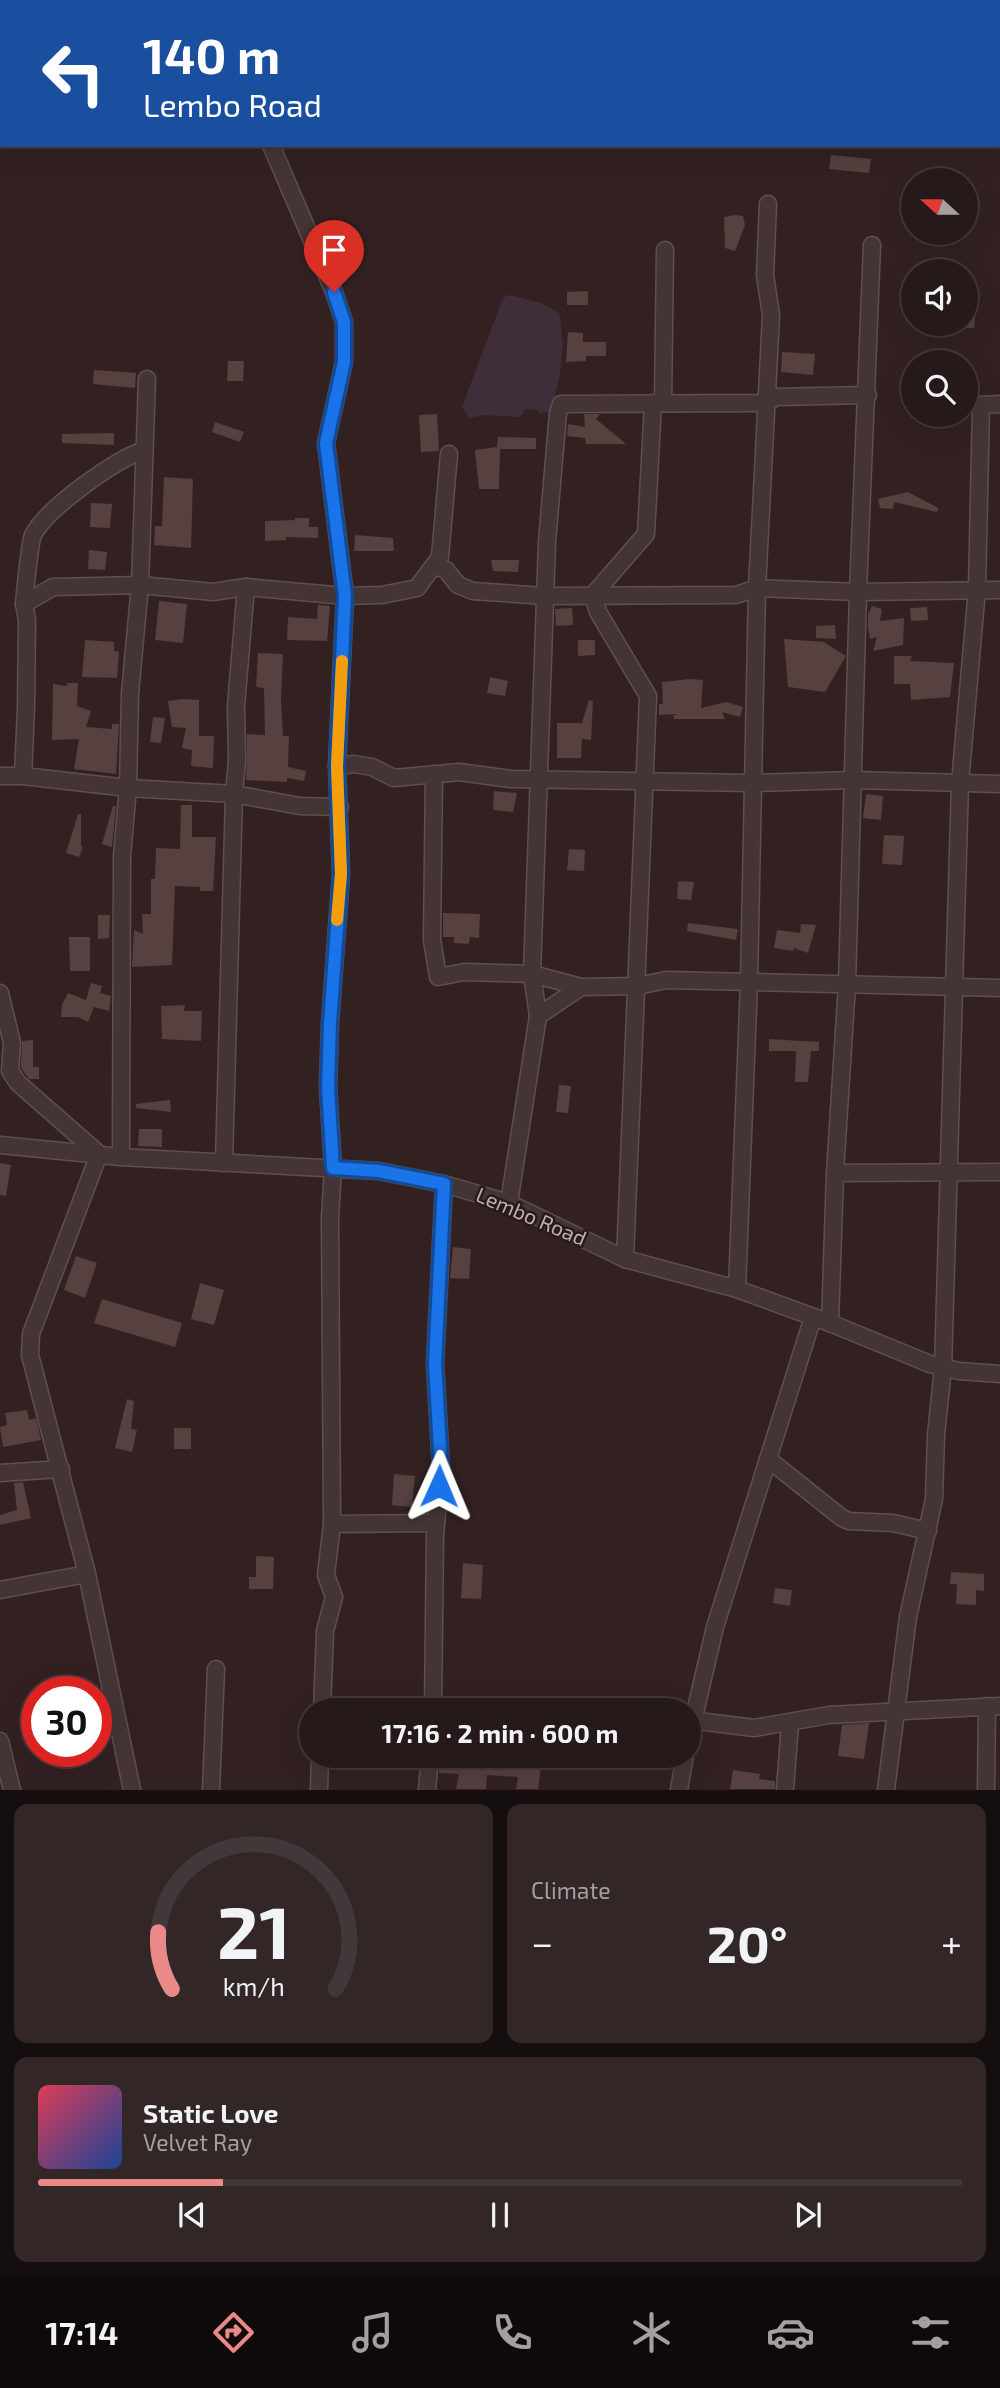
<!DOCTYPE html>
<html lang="en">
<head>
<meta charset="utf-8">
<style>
  body { margin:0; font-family:"Exo 2",sans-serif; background:#322627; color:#f1f3f6; height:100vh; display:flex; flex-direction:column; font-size:26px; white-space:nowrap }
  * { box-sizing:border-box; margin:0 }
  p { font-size:23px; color:#a4a0a2 }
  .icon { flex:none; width:38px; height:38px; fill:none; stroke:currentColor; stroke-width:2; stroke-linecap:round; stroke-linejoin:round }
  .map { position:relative; height:1790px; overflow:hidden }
  .sheet { display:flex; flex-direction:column; gap:14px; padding:14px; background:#150e0e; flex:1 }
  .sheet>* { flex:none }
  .hud { position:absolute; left:0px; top:0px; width:1001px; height:147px; box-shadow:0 7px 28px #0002,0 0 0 2px #423839; background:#1a4fa0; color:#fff; overflow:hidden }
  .needle { width:46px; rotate:291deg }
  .tools { position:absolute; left:901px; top:168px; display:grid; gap:14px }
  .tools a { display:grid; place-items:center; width:77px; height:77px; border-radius:50%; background:#26191a; box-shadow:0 7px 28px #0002,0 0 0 2px #423839; font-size:35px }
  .speed { position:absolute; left:21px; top:1676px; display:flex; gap:14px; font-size:35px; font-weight:700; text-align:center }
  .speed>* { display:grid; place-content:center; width:91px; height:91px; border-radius:50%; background:#26191a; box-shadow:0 7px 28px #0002,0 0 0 2px #423839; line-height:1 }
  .speed .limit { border:10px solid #d22; background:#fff; color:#111 }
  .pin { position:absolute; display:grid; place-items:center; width:60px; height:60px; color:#fff; margin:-72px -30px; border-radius:50% 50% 50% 0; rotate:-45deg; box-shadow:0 0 7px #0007 }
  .pin .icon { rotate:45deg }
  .me { position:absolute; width:77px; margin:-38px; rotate:1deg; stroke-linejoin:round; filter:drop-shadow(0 0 5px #0008) }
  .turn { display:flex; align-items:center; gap:24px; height:147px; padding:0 28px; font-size:32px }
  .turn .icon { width:91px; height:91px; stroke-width:2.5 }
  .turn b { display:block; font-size:49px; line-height:60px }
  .big { font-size:52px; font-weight:700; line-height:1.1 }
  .sheet .tile { flex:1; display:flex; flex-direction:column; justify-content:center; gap:10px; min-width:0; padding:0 24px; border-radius:14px; background:#322627 }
  .sheet .dial { align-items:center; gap:0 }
  .dial svg { height:182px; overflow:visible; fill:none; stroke:#423839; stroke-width:7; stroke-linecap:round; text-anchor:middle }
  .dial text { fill:#f1f3f6; stroke:none }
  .song { display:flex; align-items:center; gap:21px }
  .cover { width:84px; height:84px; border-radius:10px; background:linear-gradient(135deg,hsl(350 70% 55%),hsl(220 70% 35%)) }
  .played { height:7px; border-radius:4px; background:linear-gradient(90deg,#eb8989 20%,#423839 20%) }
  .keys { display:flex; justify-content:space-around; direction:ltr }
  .heat { display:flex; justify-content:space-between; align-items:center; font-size:38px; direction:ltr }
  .sheet .tiles { flex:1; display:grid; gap:14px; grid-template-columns:1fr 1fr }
  .tile:last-child { grid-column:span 2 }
  .trip { position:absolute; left:299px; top:1698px; width:402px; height:70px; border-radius:35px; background:#26191a; box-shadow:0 7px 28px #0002,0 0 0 2px #423839; font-weight:700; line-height:70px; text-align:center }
  .dock { display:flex; height:112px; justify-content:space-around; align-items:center; background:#0f0a0a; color:#a4a0a2 }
  .dock .icon { width:49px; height:49px }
  .dock .active { color:#eb8989 }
  .dock b { font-size:32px; color:#f1f3f6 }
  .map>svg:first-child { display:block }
</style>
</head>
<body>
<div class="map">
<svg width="1000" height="1790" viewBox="0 0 1000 1790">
  <rect width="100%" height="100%" fill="#332122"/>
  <path fill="#3f2d3a" d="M509,295L541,303L559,313C566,347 562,380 549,411L540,414L537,410L525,409L520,417L485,415L469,418L462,407L503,298Z"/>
  <g fill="#564040">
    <path d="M831,155L871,159L869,173L829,169Z"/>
    <path d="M735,215L743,216L745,225L735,251L725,248L724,217Z"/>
    <path d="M966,289L978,290L974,328H966Z"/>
    <path d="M588,291V305H567V292Z"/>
    <path d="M568,332L583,333V342H606V356H586V361L566,362Z"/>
    <path d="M782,352L815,354L813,375L781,372Z"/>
    <path d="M228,361H244L243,381H227Z"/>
    <path d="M94,370L136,373L135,388L93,384Z"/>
    <path d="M437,414L439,451L421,452L419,415Z"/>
    <path d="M584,414H600L596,419L626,444H586L585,438L567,436L568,424L585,427Z"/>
    <path d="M215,422L244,432L240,442L212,432Z"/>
    <path d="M114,433V445L62,443V434Z"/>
    <path d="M498,437L536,438V449H500L499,489H479L475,450L497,447Z"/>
    <path d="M164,477L193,479L191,548L154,545L155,526H162Z"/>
    <path d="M908,492L938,508L937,512L894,502L893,509L880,508L878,499Z"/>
    <path d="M91,503L112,504L110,528L90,527Z"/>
    <path d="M295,518H309V527H318V538L286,537V540L265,541V521L295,520Z"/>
    <path d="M355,535L393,538L394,551H354Z"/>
    <path d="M89,550L107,552L105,570L88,569Z"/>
    <path d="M491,560H519L518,572L493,571Z"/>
    <path d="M159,601L187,604L183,643L155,640Z"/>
    <path d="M318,605L330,606L327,641L287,640L288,617L317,619Z"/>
    <path d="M872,606L882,609L880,621L904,618L903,645L873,651L877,637L870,639L868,627V614Z"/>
    <path d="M927,607L928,620L911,621L910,608Z"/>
    <path d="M572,608L573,625L556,626L555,609Z"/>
    <path d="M835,625L836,639L816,638V626Z"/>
    <path d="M784,639L824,642L846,656L825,692L788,687Z"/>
    <path d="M85,640L114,642V651L119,652L117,678L82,677Z"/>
    <path d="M578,640H595V655L578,656Z"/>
    <path d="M258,653L283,654L281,700L283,736H289L288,767L306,771L304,781L287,778V782L246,780L247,734L265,735L264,688L256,687Z"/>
    <path d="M894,656H912L910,661L954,663L950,697L911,700L910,684H894Z"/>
    <path d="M490,677L508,681L505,696L487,693Z"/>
    <path d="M690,679L703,680L701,708L726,702L743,707L740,717L722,712L725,719H674L673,716L677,714L659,715V704H663L662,682Z"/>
    <path d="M67,683H78L77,706L91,711L86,727L112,729V724H119L116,774L74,769L79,739L52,740L53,684L67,686Z"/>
    <path d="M183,699L199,700V736H214L213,768L191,766L192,750L182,748L186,728L172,727L168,701Z"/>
    <path d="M589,700L593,701L591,740L582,739L581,758H557V723H582Z"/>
    <path d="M153,717L165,718L161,743L150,742Z"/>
    <path d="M494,791L517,793L513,812L493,810Z"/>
    <path d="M866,794L883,796L881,820L863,818Z"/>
    <path d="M181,805H192V837H216L213,891H200V887L175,886L172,965L132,967L134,930L143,934L142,914H151V879H155L156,848L180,849Z"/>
    <path d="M113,806H116L112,847L102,844Z"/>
    <path d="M78,814H81V846L83,847L79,857L66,853Z"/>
    <path d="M884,835L904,836L902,865L882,864Z"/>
    <path d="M569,849L585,850L584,871L567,870Z"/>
    <path d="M678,881L694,882L691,900L677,899Z"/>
    <path d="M443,913L480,914L479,938L470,937L469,944L454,943V937H443Z"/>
    <path d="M98,915H110L109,938L98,939Z"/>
    <path d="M688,923L738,929L736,940L687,931Z"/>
    <path d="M801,924L816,925L808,953L794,948L793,951L774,948L777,930L800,933Z"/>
    <path d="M69,937H90V971H70Z"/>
    <path d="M91,983L102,986L100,993L111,996L109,1011L94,1007L88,1022L78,1017H61L62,1005L68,993L86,1000Z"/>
    <path d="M185,1005L184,1011H202L201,1041L162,1039L161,1006Z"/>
    <path d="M769,1039L819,1042V1051H811L808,1082H795L796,1051H769Z"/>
    <path d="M33,1040V1067H39V1079H29L21,1068L22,1041Z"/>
    <path d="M559,1085L571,1086L568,1113L556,1112Z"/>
    <path d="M170,1100L171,1112L136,1108V1104Z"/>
    <path d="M139,1129H162V1147L138,1146Z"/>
    <path d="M0,1163L11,1165L6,1196L0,1195Z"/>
    <path d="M453,1247L471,1249L469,1279L450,1278Z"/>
    <path d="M76,1256L97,1263L85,1298L64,1290Z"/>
    <path d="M200,1283L224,1290L214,1325L191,1319Z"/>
    <path d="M102,1299L182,1323L175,1347L94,1323Z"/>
    <path d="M127,1399L134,1401L131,1429L137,1430L132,1452L115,1448Z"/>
    <path d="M27,1410L29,1420L36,1418L41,1440L3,1447L0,1427L7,1425L5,1413Z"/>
    <rect x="174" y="1428" width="17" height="21"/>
    <path d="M394,1474L415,1476L412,1507L392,1505Z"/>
    <path d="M23,1482L31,1518L0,1525V1515L17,1510L14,1483Z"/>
    <path d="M256,1556L274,1557L273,1589H249V1577H256Z"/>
    <path d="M463,1563L483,1565L481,1599L461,1598Z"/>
    <path d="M951,1572L984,1574V1591L976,1590V1605L956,1604L957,1584H950Z"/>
    <path d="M775,1588L792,1590L790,1606L773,1603Z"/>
    <path d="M869,1723L864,1759L838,1756L842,1725Z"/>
    <path d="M440,1755H470V1762L514,1765L515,1757L542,1760L538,1789H516L518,1777L487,1775L486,1789H456L459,1774L439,1773Z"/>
    <path d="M733,1770L760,1774L759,1779L775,1781V1789H730Z"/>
  </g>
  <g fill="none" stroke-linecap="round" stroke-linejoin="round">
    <g stroke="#5f4f4f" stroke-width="19">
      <g id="minor">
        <path d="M220,2L221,0"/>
        <path d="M271,145L334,292L344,322V362L326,443L345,596L337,766L341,874L330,1023L328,1087L333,1168L330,1218L332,1524L326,1575L334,1597L325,1631L322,1710"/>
        <path d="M663,403L665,250"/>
        <path d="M435,566L446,570L458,585L473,591L545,596L736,595L757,588L858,592L1000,590"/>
        <path d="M24,604C25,592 30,542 33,535C48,507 115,460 144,450"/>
        <path d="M337,766L354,764L372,767L394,778L459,772L511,779L751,783L853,780L1000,784"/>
        <path d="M434,774L432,940L438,977L464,972L532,974L581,987L638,986L666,980L1000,988"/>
        <path d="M0,776H23L128,788L234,794L237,760L236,706L246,587"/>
        <path d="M23,776L26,707L27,620L24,604L53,587L140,585L213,592L246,587L345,596L382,595L417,588L440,557L449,454"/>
        <path d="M0,993L12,1043L10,1071L18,1083L99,1154L31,1334L30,1355L87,1574L132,1790"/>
        <path d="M538,1016L581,987"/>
        <path d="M0,1145L121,1157L379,1171L444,1184L509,1203L625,1259L737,1289L830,1323L930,1364L959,1371L1000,1374"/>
        <path d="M121,1157L122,856L128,788L130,693L140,585L147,379"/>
        <path d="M224,1163L234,794L300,806L340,807"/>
        <path d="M835,1173L1000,1172"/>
        <path d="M509,1203L538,1016L532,974L547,542L558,413L561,404L766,403L776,397L868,395"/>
        <path d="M625,1259L648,696L598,612L593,595L646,534L653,403"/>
        <path d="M737,1289L749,982L757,588L771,315L765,275L768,204"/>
        <path d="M830,1323L835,1173L847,984L858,592L872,245"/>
        <path d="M768,1459L842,1518L849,1521L893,1523L928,1531"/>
        <path d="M0,1473L61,1469"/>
        <path d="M332,1524L436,1523"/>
        <path d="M0,1590L87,1574"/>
        <path d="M433,1710L435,1536L441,1467L435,1364L444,1184"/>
        <path d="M690,1720L754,1728L829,1715L1000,1706"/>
        <path d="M690,1734L715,1627L813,1317"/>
        <path d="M0,1741L12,1790"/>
        <path d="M211,1790L216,1669"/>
        <path d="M319,1790L320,1755"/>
        <path d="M427,1790L430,1755"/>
        <path d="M679,1790L685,1755"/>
        <path d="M785,1790L790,1723"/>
        <path d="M886,1790L908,1617L934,1499L936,1435L943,1368L960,783L977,589L981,405L1000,404"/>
        <path d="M986,1790L987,1706"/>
      </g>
    </g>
    <use href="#minor" stroke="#443435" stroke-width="16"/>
  </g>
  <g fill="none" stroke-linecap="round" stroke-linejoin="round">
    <g stroke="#114b97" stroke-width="18">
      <path id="route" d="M334,292L344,322V362L326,443L345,596L337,766L341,874L330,1023L328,1087L333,1168L379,1171L444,1184L435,1363L441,1467L439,1486"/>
    </g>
    <use href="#route" stroke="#1a73e8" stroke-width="12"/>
    <path stroke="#f59e0b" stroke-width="12" d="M337,920L341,874L337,766L342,661"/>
  </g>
  <g text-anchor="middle" stroke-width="5" stroke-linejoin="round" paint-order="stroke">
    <g font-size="21" fill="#c1aeae" stroke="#291a1a">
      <text transform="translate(531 1217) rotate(23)" y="7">Lembo Road</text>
    </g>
  </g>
</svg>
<div class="tools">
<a><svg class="needle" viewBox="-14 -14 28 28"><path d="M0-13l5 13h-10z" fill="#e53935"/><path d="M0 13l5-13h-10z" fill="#a4a0a2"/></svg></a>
<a><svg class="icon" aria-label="sound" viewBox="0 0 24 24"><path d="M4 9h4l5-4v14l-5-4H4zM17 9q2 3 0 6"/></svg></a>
<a><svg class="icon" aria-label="search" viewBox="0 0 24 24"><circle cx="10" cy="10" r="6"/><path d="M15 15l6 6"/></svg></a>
</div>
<div class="speed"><div class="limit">30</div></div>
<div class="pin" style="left:334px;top:292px;background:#d93025"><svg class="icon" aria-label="arrive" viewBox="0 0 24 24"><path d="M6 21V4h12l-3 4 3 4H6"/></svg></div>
<svg class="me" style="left:439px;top:1486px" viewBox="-20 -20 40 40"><path d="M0-17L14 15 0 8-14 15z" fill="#1a73e8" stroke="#fff" stroke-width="4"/></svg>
<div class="trip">17:16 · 2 min · 600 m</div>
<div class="hud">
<div class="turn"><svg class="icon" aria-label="left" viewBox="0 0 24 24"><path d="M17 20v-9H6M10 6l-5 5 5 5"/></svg><div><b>140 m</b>Lembo Road</div></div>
</div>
</div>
<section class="sheet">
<div class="tiles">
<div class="tile dial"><svg viewBox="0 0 100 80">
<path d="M14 69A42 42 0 1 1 86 69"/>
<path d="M14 69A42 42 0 0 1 8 44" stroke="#eb8989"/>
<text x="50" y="56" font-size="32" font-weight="700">21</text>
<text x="50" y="72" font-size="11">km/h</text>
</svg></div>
<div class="tile"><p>Climate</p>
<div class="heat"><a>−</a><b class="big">20°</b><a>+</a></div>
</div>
<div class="tile">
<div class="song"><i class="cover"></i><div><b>Static Love</b><p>Velvet Ray</p></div></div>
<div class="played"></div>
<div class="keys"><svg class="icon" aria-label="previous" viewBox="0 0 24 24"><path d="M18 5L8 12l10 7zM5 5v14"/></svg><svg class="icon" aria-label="pause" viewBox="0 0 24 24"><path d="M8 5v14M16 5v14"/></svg><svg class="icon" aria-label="next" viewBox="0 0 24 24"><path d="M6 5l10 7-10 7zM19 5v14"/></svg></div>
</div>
</div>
</section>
<nav class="dock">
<b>17:14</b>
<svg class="icon active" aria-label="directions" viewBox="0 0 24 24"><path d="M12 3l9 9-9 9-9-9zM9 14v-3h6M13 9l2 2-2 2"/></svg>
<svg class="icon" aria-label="music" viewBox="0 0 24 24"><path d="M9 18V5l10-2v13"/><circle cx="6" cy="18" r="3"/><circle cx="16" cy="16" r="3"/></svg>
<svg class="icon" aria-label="phone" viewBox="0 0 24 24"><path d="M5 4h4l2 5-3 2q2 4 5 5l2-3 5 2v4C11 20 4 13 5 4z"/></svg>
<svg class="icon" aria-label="climate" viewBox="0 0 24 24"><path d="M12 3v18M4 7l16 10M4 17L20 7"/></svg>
<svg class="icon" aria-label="car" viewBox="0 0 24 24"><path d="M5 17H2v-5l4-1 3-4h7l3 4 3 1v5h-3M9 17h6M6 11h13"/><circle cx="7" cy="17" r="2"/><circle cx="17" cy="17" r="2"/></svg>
<svg class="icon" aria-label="filters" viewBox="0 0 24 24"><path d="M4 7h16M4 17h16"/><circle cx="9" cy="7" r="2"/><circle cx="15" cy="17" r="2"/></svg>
</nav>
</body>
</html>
